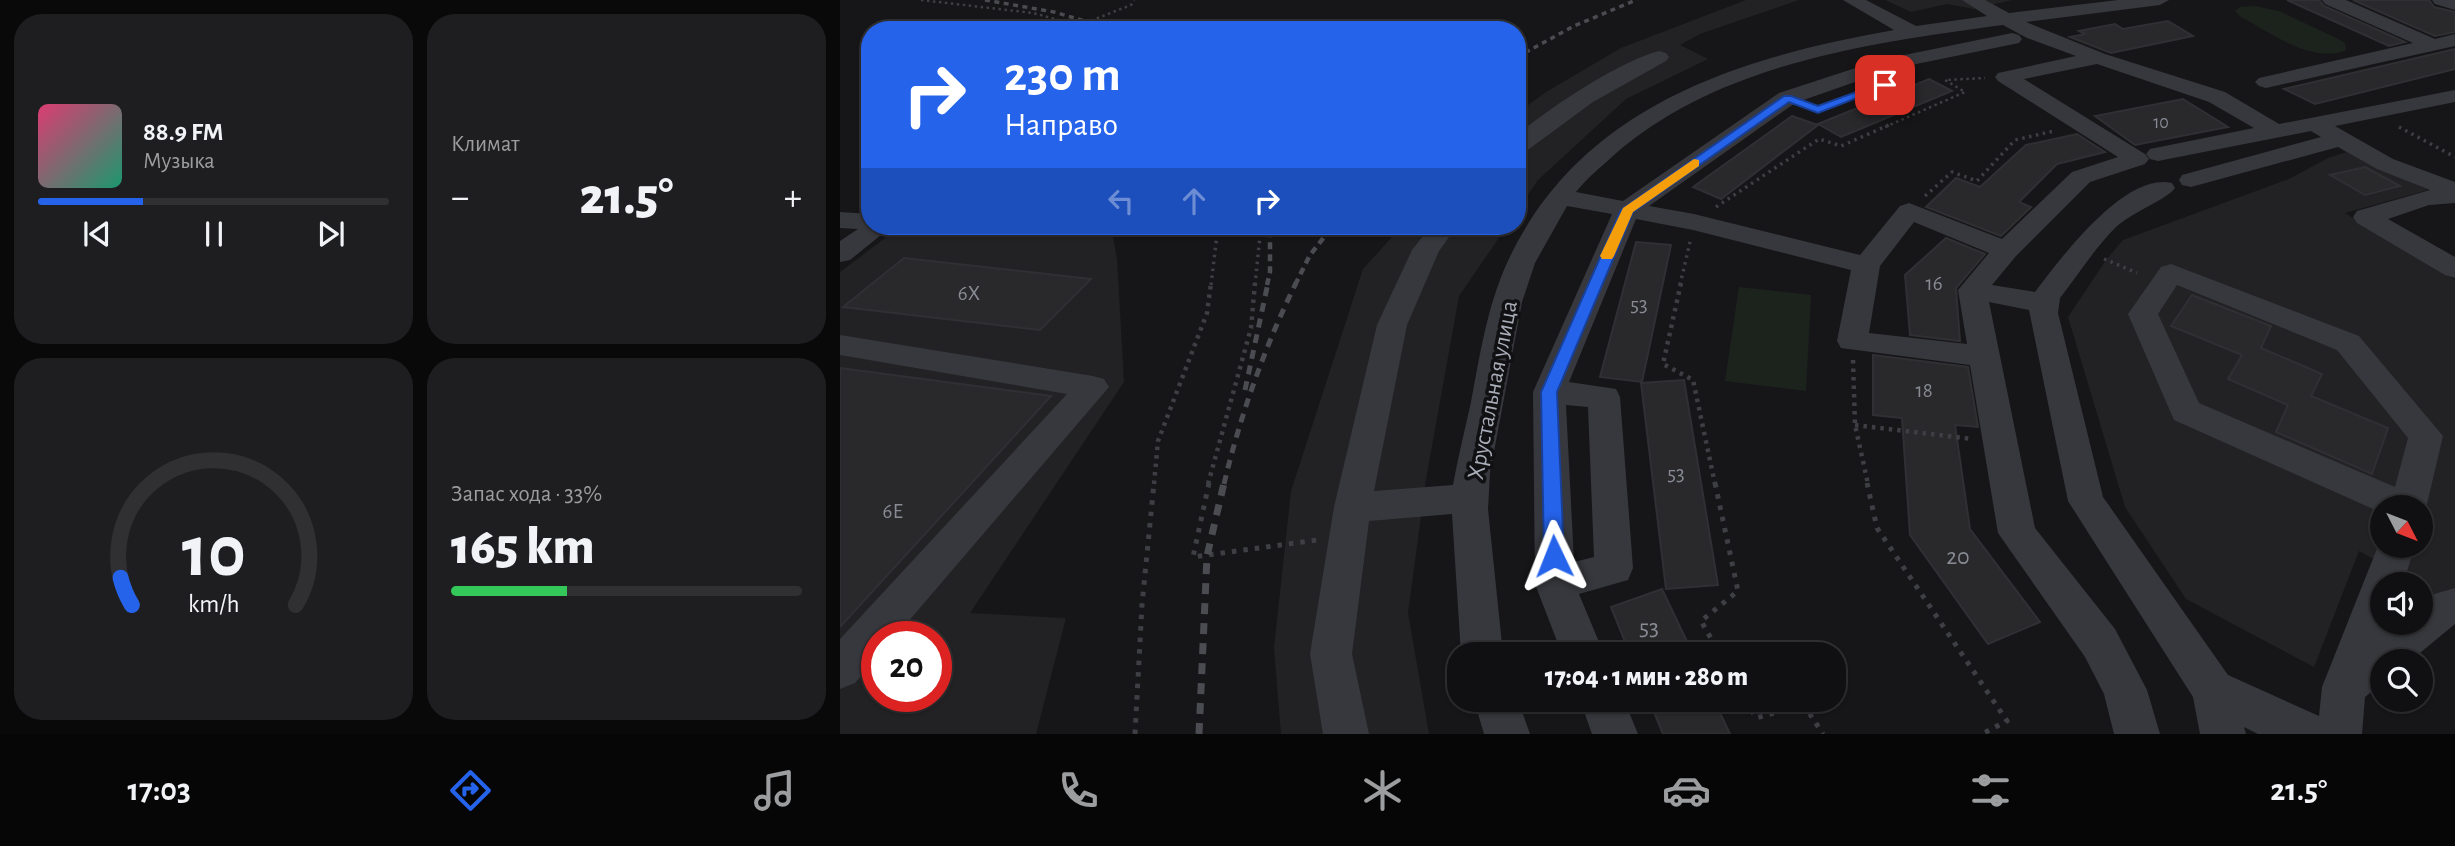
<!DOCTYPE html>
<html lang="ru">
<head>
<meta charset="utf-8">
<style>
  body { margin:0; font-family:"Alegreya Sans",sans-serif; background:#1e1e20; color:#f1f3f6; height:100vh; display:flex; flex-direction:column; font-size:26px; white-space:nowrap }
  * { box-sizing:border-box; margin:0 }
  p { font-size:23px; color:#9c9d9f }
  .icon { flex:none; width:38px; height:38px; fill:none; stroke:currentColor; stroke-width:2; stroke-linecap:round; stroke-linejoin:round }
  .map { position:relative; flex:1; overflow:hidden }
  .drawer { display:flex; flex-direction:column; gap:14px; padding:14px; background:#09090a; width:840px }
  .drawer>* { flex:none }
  .guide { position:absolute; left:21px; top:21px; width:665px; height:214px; border-radius:28px; box-shadow:0 2px 5px #0004,0 0 0 2px #303032; background:#2563eb; color:#fff; overflow:hidden }
  .needle { width:46px; rotate:132deg }
  .tools { position:absolute; left:1530px; top:495px; display:grid; gap:14px }
  .tools a { display:grid; place-items:center; width:63px; height:63px; border-radius:50%; background:#101012; box-shadow:0 2px 5px #0004,0 0 0 2px #303032; font-size:35px }
  .speed { position:absolute; left:21px; top:621px; display:flex; gap:14px; font-size:35px; font-weight:700; text-align:center }
  .speed>* { display:grid; place-content:center; width:91px; height:91px; border-radius:50%; background:#101012; box-shadow:0 2px 5px #0004,0 0 0 2px #303032; line-height:1 }
  .speed .limit { border:10px solid #d22; background:#fff; color:#111 }
  .pin { position:absolute; display:grid; place-items:center; width:60px; height:60px; color:#fff; margin:-30px; border-radius:14px; box-shadow:0 4px 10px #0006 }
  .me { position:absolute; width:77px; margin:-38px; rotate:358deg; stroke-linejoin:round; filter:drop-shadow(0 0 5px #0008) }
  .turn { display:flex; align-items:center; gap:24px; height:147px; padding:0 28px; font-size:32px }
  .turn .icon { width:91px; height:91px; stroke-width:2.5 }
  .turn b { display:block; font-size:49px; line-height:60px }
  .lanes { display:flex; align-items:center; height:66px; padding:0 28px; background:#0003; justify-content:center; gap:35px; direction:ltr }
  .lanes .off { opacity:.35 }
  .big { font-size:52px; font-weight:800; line-height:1.1 }
  .drawer .widget { flex:1; display:flex; flex-direction:column; justify-content:center; gap:10px; min-width:0; padding:0 24px; border-radius:28px; background:#1e1e20 }
  .drawer .dial { align-items:center; gap:0 }
  .dial svg { height:182px; overflow:visible; fill:none; stroke:#303032; stroke-width:7; stroke-linecap:round; text-anchor:middle }
  .dial text { fill:#f1f3f6; stroke:none }
  .song { display:flex; align-items:center; gap:21px }
  .cover { width:84px; height:84px; border-radius:10px; background:linear-gradient(135deg,hsl(340 70% 55%),hsl(160 70% 35%)) }
  .played { height:7px; border-radius:4px; background:linear-gradient(90deg,#2563eb 30%,#303032 30%) }
  .keys { display:flex; justify-content:space-around; direction:ltr }
  .heat { display:flex; justify-content:space-between; align-items:center; font-size:38px; direction:ltr }
  .charge { height:10px; border-radius:5px; background:linear-gradient(90deg,#34c759 33%,#303032 0) }
  .drawer .tiles { flex:1; display:grid; gap:14px; grid-template-columns:repeat(2,1fr) }
  .trip { position:absolute; left:607px; top:642px; width:399px; height:70px; border-radius:28px; background:#101012; box-shadow:0 2px 5px #0004,0 0 0 2px #303032; font-weight:800; line-height:70px; text-align:center }
  .tab-bar { display:flex; height:112px; justify-content:space-around; align-items:center; background:#060607; color:#9c9d9f }
  .tab-bar .icon { width:49px; height:49px }
  .tab-bar .selected { color:#2563eb }
  .tab-bar b { font-size:32px; color:#f1f3f6 }
  main { display:flex; flex:1; min-height:0 }
  .map>svg:first-child { display:block }
</style>
</head>
<body>
<main>
<section class="drawer">
<div class="tiles">
<div class="widget">
<div class="song"><i class="cover"></i><div><b>88.9 FM</b><p>Музыка</p></div></div>
<div class="played"></div>
<div class="keys"><svg class="icon" aria-label="previous" viewBox="0 0 24 24"><path d="M18 5L8 12l10 7zM5 5v14"/></svg><svg class="icon" aria-label="pause" viewBox="0 0 24 24"><path d="M8 5v14M16 5v14"/></svg><svg class="icon" aria-label="next" viewBox="0 0 24 24"><path d="M6 5l10 7-10 7zM19 5v14"/></svg></div>
</div>
<div class="widget"><p>Климат</p>
<div class="heat"><a>−</a><b class="big">21.5°</b><a>+</a></div>
</div>
<div class="widget dial"><svg viewBox="0 0 100 80">
<path d="M14 69A42 42 0 1 1 86 69"/>
<path d="M14 69A42 42 0 0 1 9 57" stroke="#2563eb"/>
<text x="50" y="56" font-size="32" font-weight="700">10</text>
<text x="50" y="72" font-size="11">km/h</text>
</svg></div>
<div class="widget"><p>Запас хода · 33%</p><b class="big">165 km</b><div class="charge"></div></div>
</div>
</section>
<div class="map">
<svg width="1615" height="734" viewBox="0 0 1615 734">
  <rect width="100%" height="100%" fill="#161618"/>
  <g fill="#222225" fill-rule="evenodd">
    <path d="M906,0H959L860,34L840,45L868,59L786,99L698,180L677,211V113L706,92L781,48Z"/>
    <path d="M1045,0H1172L1134,9L1107,4L1071,12Z"/>
    <path d="M1513,150L1588,190L1505,213L1615,280V616L1580,588V584L1519,551L1474,667L1346,599L1285,507L1228,317L1266,260L1283,240L1449,179L1488,158ZM1542,508H1580V546H1542Z"/>
    <path d="M61,226H271L277,259L284,382L130,613L226,618L196,734H0V272ZM37,637H96V696H37Z"/>
    <path d="M562,226H667L619,296L586,479L568,613L589,734H441L434,648L451,491L523,269Z"/>
  </g>
  <g fill="#1c231d">
    <path d="M1414,6L1439,11L1500,40L1505,43L1506,50C1474,65 1429,32 1401,17L1395,11L1400,7Z"/>
    <path d="M337,21L384,23L403,30H320Z"/>
    <path d="M899,287L971,295L966,391L885,381Z"/>
  </g>
  <g fill="#29292c" stroke="#303034" stroke-width="2">
    <path d="M1447,0H1479L1484,6L1565,42L1549,46Z"/>
    <path d="M1513,0H1589L1594,7L1615,12V32L1595,36Z"/>
    <path d="M1328,21L1353,36L1271,53L1230,37L1245,34L1239,31L1275,24L1283,29Z"/>
    <path d="M1615,49V69L1475,104L1444,89Z"/>
    <path d="M1089,79L1112,91L1001,137L978,124Z"/>
    <path d="M1343,99L1388,127L1295,145L1255,116Z"/>
    <path d="M952,116L978,125L881,199L853,187Z"/>
    <path d="M1237,134L1265,152L1217,164L1179,202L1191,207L1161,236L1086,207L1116,178L1140,187L1186,145Z"/>
    <path d="M1525,167L1560,186L1525,195L1490,175Z"/>
    <path d="M1106,238L1145,254L1116,288L1120,341L1070,335L1065,275Z"/>
    <path d="M796,242L831,245L802,382L760,377Z"/>
    <path d="M64,258L251,279L200,330L3,307Z"/>
    <path d="M1352,295L1431,326L1421,348L1482,374L1471,396L1548,428L1532,474L1436,432L1448,405L1388,379L1402,355L1331,326Z"/>
    <path d="M1033,355L1128,367L1138,427L1115,425L1130,529L1200,622L1148,644L1070,535L1062,418L1033,415Z"/>
    <path d="M0,368L211,396L0,627Z"/>
    <path d="M844,380L878,585L826,589L801,383Z"/>
    <path d="M822,589L853,654H790L771,607Z"/>
    <path d="M809,700H874L890,734H823Z"/>
  </g>
  <g fill="none" stroke-linecap="round" stroke-linejoin="round">
    <g stroke="#3d3f44" stroke-width="2.5" stroke-dasharray="2.5 3.5" stroke-linecap="butt">
      <path d="M81,0L193,13L255,30"/>
      <path d="M240,25L291,5L294,0"/>
      <path d="M1045,127L1125,92L1105,80L1145,78"/>
    </g>
    <g stroke="#3d3f44" stroke-width="3.5" stroke-dasharray="2.5 4.5" stroke-linecap="butt">
      <path d="M1559,127L1615,157"/>
      <path d="M1085,196L1112,172L1137,181L1175,140L1214,131"/>
      <path d="M876,207L979,139L1001,146L1049,125"/>
      <path d="M1264,259L1297,273"/>
      <path d="M371,285L378,226"/>
      <path d="M415,285L421,226"/>
      <path d="M840,285L850,242"/>
    </g>
    <g stroke="#3d3f44" stroke-width="4.5" stroke-dasharray="3.5 5" stroke-linecap="butt">
      <path d="M841,283L823,364L853,380L875,484"/>
      <path d="M1013,360L1015,425L1028,484"/>
      <path d="M1015,425L1132,439"/>
      <path d="M314,484L318,441L367,313L371,283"/>
      <path d="M368,484L411,328L415,283"/>
    </g>
    <g stroke="#3d3f44" stroke-width="5" stroke-dasharray="4.5 7" stroke-linecap="butt">
      <path d="M369,483L353,557L477,540"/>
      <path d="M875,483L898,591L861,621L880,654"/>
      <path d="M1027,483L1037,528L1167,721L1142,734"/>
      <path d="M906,700L916,718L964,705L983,734"/>
      <path d="M295,734L302,605L314,483"/>
    </g>
    <g fill="#37383d" fill-rule="evenodd">
      <path d="M1003,0H1026L1076,26L1147,16L1122,0H1145L1169,13L1278,0H1329L1320,5L1186,22L1265,54L1385,92L1439,124L1615,90V102L1495,126L1553,159L1615,182V203L1589,205L1548,219L1615,257V278L1605,275L1517,223L1513,217L1517,211L1590,190L1537,169L1498,147L1351,187L1342,185L1339,180L1342,175L1481,137L1471,131L1318,161L1310,159L1306,154L1310,149L1414,128L1369,102L1257,64L1184,79L1305,154L1309,159L1305,164L1250,182L1176,256L1152,285L1195,292C1220,259 1285,171 1332,183L1335,188C1328,199 1290,213 1275,228C1255,248 1238,275 1220,298L1218,313L1263,497L1388,675L1479,716L1482,687L1542,536V546H1575L1563,584H1542V623H1549L1547,628L1554,623H1580V603L1591,595L1615,588V624L1569,662H1542V683L1525,697L1522,734H1418L1404,727L1406,734H1360L1353,697L1228,501L1189,310L1149,302L1195,528L1275,629L1307,690L1320,734H1274L1264,694L1245,657L1158,533L1130,365L1001,348L997,341L1011,270L853,230L796,219L729,382L776,389L780,397L793,568L788,580L739,594L764,654H722L695,584L693,392L772,214L727,206L695,263L682,302L650,473L648,509L663,654H621L612,514L529,521L512,654L529,734H483L470,654L494,507L537,325L572,250L591,226H617L599,251L567,325L534,491L613,485C618,457 625,429 631,402C640,355 647,307 667,263C739,106 897,58 1054,30ZM1163,25L1187,38L1236,56L1158,73L1155,77L1158,81L1278,157L1232,172L1162,239L1069,203L1060,206L1020,255L854,214L809,206L955,103L1052,69L1179,43L1182,39L1179,35L1172,33L1040,60L939,93L783,201L736,192C747,178 761,167 774,155C879,63 1030,43 1163,25ZM1074,222L1149,253L1118,290L1127,344L1029,333L1040,266ZM726,405L748,407L754,557L734,562Z"/>
      <path d="M1482,0H1506L1595,39L1615,34V46L1426,88L1419,86L1415,82L1419,78L1573,43L1485,4Z"/>
      <path d="M1592,0H1615V10L1595,4Z"/>
      <path d="M819,51L826,53L829,57L826,61L753,102L685,152L677,154V135C709,108 780,61 819,51Z"/>
      <path d="M0,212L30,214V226H52L10,260L0,262V241L18,229L0,228Z"/>
      <path d="M1331,264L1519,336L1603,436L1586,508L1581,518L1580,508H1542V513L1334,420L1288,314L1321,267ZM1337,285L1497,350L1568,438L1555,487L1359,403L1318,314Z"/>
      <path d="M0,335L253,376L264,379L269,387L55,637H37V658L15,683L0,689V639L227,394L0,355Z"/>
      <path d="M634,700H678L690,734H644Z"/>
      <path d="M740,700H784L798,734H752Z"/>
    </g>
    <g stroke="#4a4c52" stroke-width="3.5" stroke-dasharray="5 4.5" stroke-linecap="butt">
      <path d="M145,0L214,12L276,30"/>
      <path d="M677,57L734,26L796,0"/>
    </g>
    <g stroke="#4a4c52" stroke-width="4.5" stroke-dasharray="7 5" stroke-linecap="butt">
      <path d="M427,285L430,272V226"/>
      <path d="M455,285L470,255L493,226"/>
    </g>
    <g stroke="#4a4c52" stroke-width="5" stroke-dasharray="9 7" stroke-linecap="butt">
      <path d="M405,390L428,283"/>
      <path d="M384,484C400,416 425,346 456,283"/>
    </g>
    <path stroke="#4a4c52" stroke-width="7" stroke-dasharray="11 9" stroke-linecap="butt" d="M359,734L367,556L384,483"/>
  </g>
  <path fill="#2563eb" stroke="#184099" stroke-width="2" d="M1041,83L1050,85L978,113L949,102L793,212L717,392L724,556L721,562L714,565L707,562L704,556L701,392L781,210L944,96H951L978,106Z"/>
  <path fill="#f59e0b" d="M854,159L859,160V166L793,212L774,256L772,259H762L760,256L783,208Z"/>
  <g text-anchor="middle" stroke-width="7" stroke-linejoin="round" paint-order="stroke">
    <g font-size="18" fill="#888b94">
      <text x="1321" y="128">10</text>
    </g>
    <g font-size="21" fill="#888b94">
      <text x="1094" y="290">16</text>
      <text x="129" y="300">6Х</text>
      <text x="799" y="311">53</text>
      <text x="1084" y="397">18</text>
      <text x="836" y="480">53</text>
      <text x="53" y="518">6Е</text>
    </g>
    <g font-size="24" fill="#a8adb8" stroke="#111113">
      <text transform="translate(652 390) rotate(-79)" y="8">Хрустальная улица</text>
    </g>
    <g font-size="24" fill="#888b94">
      <text x="1118" y="564">20</text>
      <text x="809" y="635">53</text>
    </g>
  </g>
</svg>
<div class="tools">
<a><svg class="needle" viewBox="-14 -14 28 28"><path d="M0-13l5 13h-10z" fill="#e53935"/><path d="M0 13l5-13h-10z" fill="#9c9d9f"/></svg></a>
<a><svg class="icon" aria-label="sound" viewBox="0 0 24 24"><path d="M4 9h4l5-4v14l-5-4H4zM17 9q2 3 0 6"/></svg></a>
<a><svg class="icon" aria-label="search" viewBox="0 0 24 24"><circle cx="10" cy="10" r="6"/><path d="M15 15l6 6"/></svg></a>
</div>
<div class="speed"><div class="limit">20</div></div>
<div class="pin" style="left:1045px;top:85px;background:#d93025"><svg class="icon" aria-label="arrive" viewBox="0 0 24 24"><path d="M6 21V4h12l-3 4 3 4H6"/></svg></div>
<svg class="me" style="left:714px;top:556px" viewBox="-20 -20 40 40"><path d="M0-17L14 15 0 8-14 15z" fill="#2563eb" stroke="#fff" stroke-width="4"/></svg>
<div class="trip">17:04 · 1 мин · 280 m</div>
<div class="guide">
<div class="turn"><svg class="icon" aria-label="right" viewBox="0 0 24 24"><path d="M7 20v-9h11M14 6l5 5-5 5"/></svg><div><b>230 m</b>Направо</div></div>
<div class="lanes"><svg class="icon off" aria-label="left" viewBox="0 0 24 24"><path d="M17 20v-9H6M10 6l-5 5 5 5"/></svg><svg class="icon off" aria-label="ahead" viewBox="0 0 24 24"><path d="M12 20V5M6 11l6-6 6 6"/></svg><svg class="icon" aria-label="right" viewBox="0 0 24 24"><path d="M7 20v-9h11M14 6l5 5-5 5"/></svg></div>
</div>
</div>
</main>
<nav class="tab-bar">
<b>17:03</b>
<svg class="icon selected" aria-label="directions" viewBox="0 0 24 24"><path d="M12 3l9 9-9 9-9-9zM9 14v-3h6M13 9l2 2-2 2"/></svg>
<svg class="icon" aria-label="music" viewBox="0 0 24 24"><path d="M9 18V5l10-2v13"/><circle cx="6" cy="18" r="3"/><circle cx="16" cy="16" r="3"/></svg>
<svg class="icon" aria-label="phone" viewBox="0 0 24 24"><path d="M5 4h4l2 5-3 2q2 4 5 5l2-3 5 2v4C11 20 4 13 5 4z"/></svg>
<svg class="icon" aria-label="climate" viewBox="0 0 24 24"><path d="M12 3v18M4 7l16 10M4 17L20 7"/></svg>
<svg class="icon" aria-label="car" viewBox="0 0 24 24"><path d="M5 17H2v-5l4-1 3-4h7l3 4 3 1v5h-3M9 17h6M6 11h13"/><circle cx="7" cy="17" r="2"/><circle cx="17" cy="17" r="2"/></svg>
<svg class="icon" aria-label="filters" viewBox="0 0 24 24"><path d="M4 7h16M4 17h16"/><circle cx="9" cy="7" r="2"/><circle cx="15" cy="17" r="2"/></svg>
<b>21.5°</b>
</nav>
</body>
</html>
